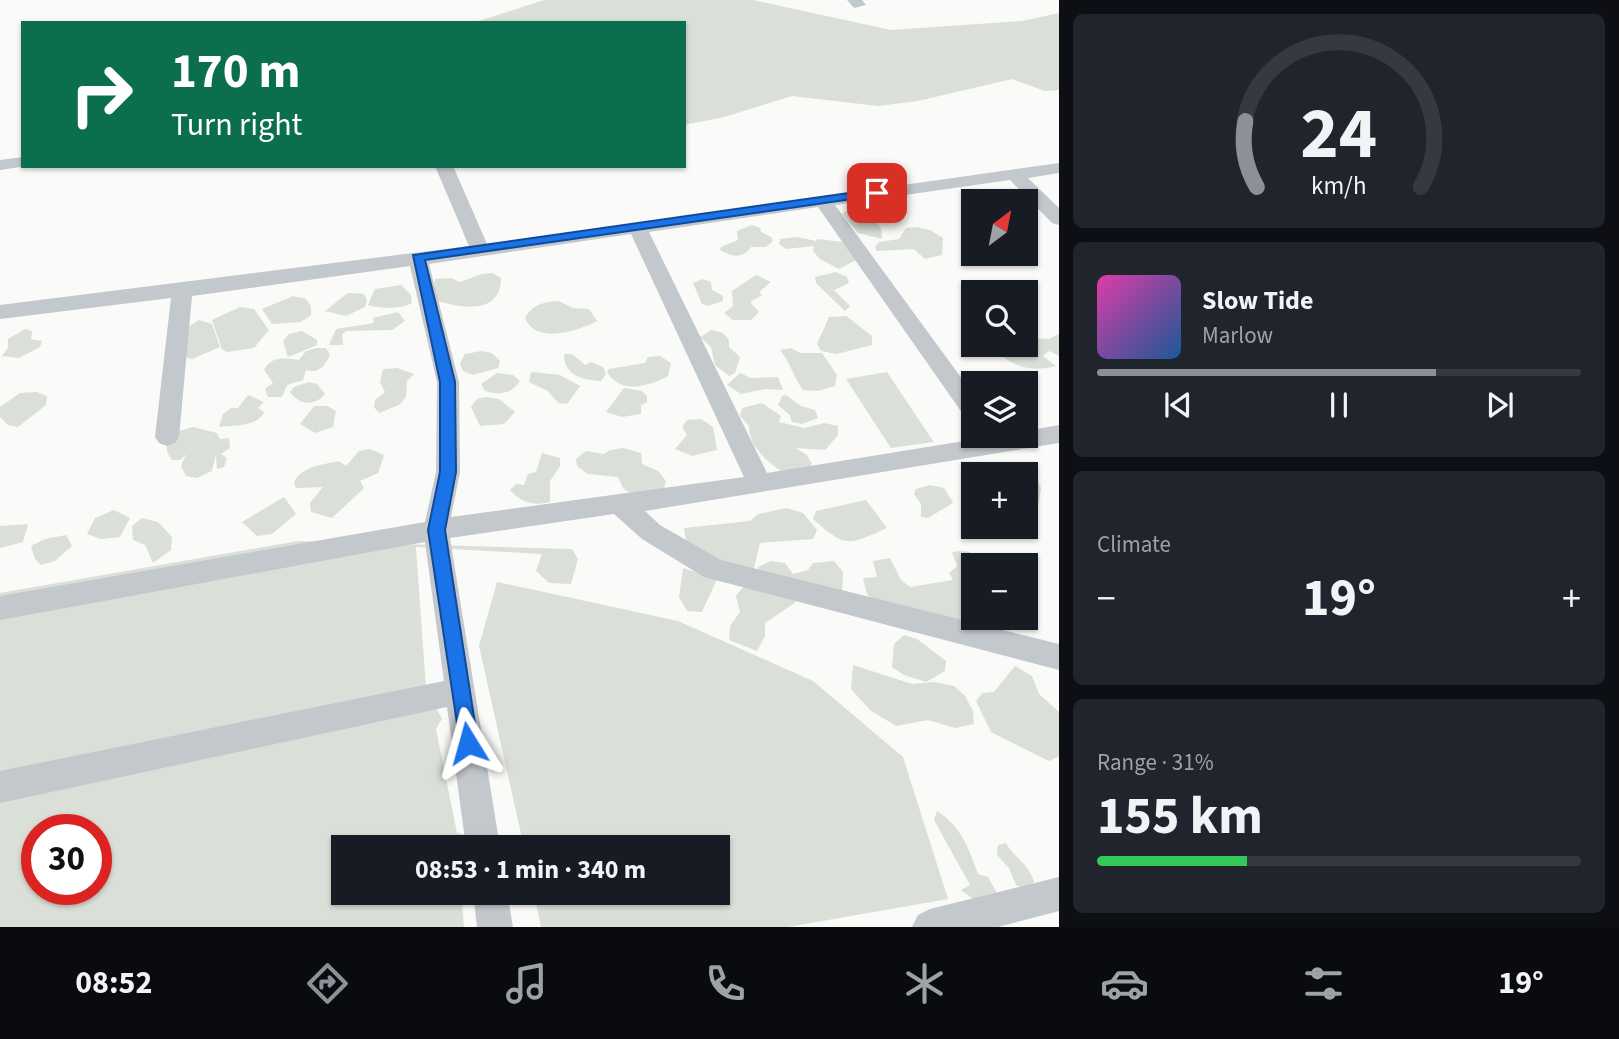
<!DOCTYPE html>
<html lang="en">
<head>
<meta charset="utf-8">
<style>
  body { margin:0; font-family:"Source Sans 3",sans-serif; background:#20242c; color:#f1f3f6; height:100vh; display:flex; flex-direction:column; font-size:26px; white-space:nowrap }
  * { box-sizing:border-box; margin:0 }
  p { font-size:23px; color:#9ea1a6 }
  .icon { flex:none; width:38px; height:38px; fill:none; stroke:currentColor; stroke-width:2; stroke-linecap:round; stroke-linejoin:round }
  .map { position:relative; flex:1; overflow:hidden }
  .drawer { display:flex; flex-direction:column; gap:14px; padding:14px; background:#0d0f14; width:560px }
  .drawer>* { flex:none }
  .banner { position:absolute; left:21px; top:21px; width:665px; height:147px; border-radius:0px; box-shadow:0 2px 5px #0004; background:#0b6e4f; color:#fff; overflow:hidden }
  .needle { width:46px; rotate:32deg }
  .controls { position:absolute; left:961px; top:189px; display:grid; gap:14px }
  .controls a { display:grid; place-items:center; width:77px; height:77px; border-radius:0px; background:#171b24; box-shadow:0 2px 5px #0004; font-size:35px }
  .speed { position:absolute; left:21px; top:814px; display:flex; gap:14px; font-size:35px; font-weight:700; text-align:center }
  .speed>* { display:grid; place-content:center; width:91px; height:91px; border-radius:50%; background:#171b24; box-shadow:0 2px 5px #0004; line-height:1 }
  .speed .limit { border:10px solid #d22; background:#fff; color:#111 }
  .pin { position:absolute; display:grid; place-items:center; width:60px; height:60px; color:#fff; margin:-30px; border-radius:14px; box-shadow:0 4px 10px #0006 }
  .me { position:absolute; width:77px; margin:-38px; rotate:352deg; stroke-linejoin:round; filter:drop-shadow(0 0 5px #0008) }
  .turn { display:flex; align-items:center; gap:24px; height:147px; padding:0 35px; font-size:32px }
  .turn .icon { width:91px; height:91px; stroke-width:2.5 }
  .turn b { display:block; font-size:49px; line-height:60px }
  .big { font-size:52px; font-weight:700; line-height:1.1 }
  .drawer .tile { flex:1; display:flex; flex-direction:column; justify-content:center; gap:10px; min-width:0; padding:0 24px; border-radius:10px; background:#20242c }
  .drawer .dial { align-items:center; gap:0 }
  .dial svg { height:182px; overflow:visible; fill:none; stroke:#363941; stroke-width:7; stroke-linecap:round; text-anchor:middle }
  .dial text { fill:#f1f3f6; stroke:none }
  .song { display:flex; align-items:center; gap:21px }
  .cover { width:84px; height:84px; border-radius:10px; background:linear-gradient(135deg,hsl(320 70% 55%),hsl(210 70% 35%)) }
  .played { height:7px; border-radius:4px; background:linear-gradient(90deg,#8c9099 70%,#363941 70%) }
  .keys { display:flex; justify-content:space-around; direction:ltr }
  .heat { display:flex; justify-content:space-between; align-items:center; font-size:38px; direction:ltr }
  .charge { height:10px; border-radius:5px; background:linear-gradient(90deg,#34c759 31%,#363941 0) }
  .trip { position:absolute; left:331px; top:835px; width:399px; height:70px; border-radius:0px; background:#171b24; box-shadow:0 2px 5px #0004; font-weight:700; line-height:70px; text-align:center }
  .tabs { display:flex; height:112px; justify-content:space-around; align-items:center; background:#090b0e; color:#9ea1a6 }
  .tabs .icon { width:49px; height:49px }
  .tabs .active { color:#8c9099 }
  .tabs b { font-size:32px; color:#f1f3f6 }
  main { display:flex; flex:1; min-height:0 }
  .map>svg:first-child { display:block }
</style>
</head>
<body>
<main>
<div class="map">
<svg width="1059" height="927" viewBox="0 0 1059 927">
  <rect width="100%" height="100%" fill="#fafaf8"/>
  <g fill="#dadfd7" fill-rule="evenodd">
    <path d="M544,0H753L891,30L1022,21L1059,13V90L1045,91L1012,79L918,101L878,106L792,96L724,117L684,125V23H473Z"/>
    <path d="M871,204L877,209L872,215L881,229L882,239L858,233L842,214L853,206Z"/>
    <path d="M752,225L760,228L761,232L771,237L773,241L766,247H751C743,259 731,257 720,250L721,247L738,240L737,231Z"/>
    <path d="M916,227L930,230L943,238L942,255L925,259L914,249L877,251L875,247L879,242L899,239L906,228Z"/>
    <path d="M797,237L816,241L817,239L843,242L856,260L839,269L820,259L813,251L814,246L786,249L779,244L780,239Z"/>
    <path d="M836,272L847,277L849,283L834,290L850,306L845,311L816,283L815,277Z"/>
    <path d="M492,273L501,278C501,316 459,308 434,300L435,279L451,278L460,282L482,274Z"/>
    <path d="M756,275L771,282L759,292L762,295L750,302L759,312L751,320H733L724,313L733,306L732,291Z"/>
    <path d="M703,279L711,282L712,290L723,296V301L708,306L702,304L693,283Z"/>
    <path d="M401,285L411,295L412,303C401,309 380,309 368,305L375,289Z"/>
    <path d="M348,293L364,294L367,300L365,307L346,316L325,311Z"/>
    <path d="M293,296L306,299L311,306V315L301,322L272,324L262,309Z"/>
    <path d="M559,301L573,308L589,309L597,321C578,331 536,345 525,318C533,304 544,302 559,301Z"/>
    <path d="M240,307L254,309L269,330L254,348L227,352L222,349L212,320Z"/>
    <path d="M398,312L405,321L392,330L346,331L342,334L343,345H329L336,329L374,323L373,318Z"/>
    <path d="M846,316L872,336V345L837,354L821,351L817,344L829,317Z"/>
    <path d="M199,320L212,324L220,347L192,359L181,356L180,332Z"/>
    <path d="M25,329L32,331L31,339L42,341L40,347L19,358L2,356L8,348V339Z"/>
    <path d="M712,330L723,333L729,340V347L740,357L735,373L729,376L715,365L711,347L700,337Z"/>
    <path d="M302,331L317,340V345L288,357L283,341L289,334Z"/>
    <path d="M1059,334V356L1049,351L1043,356L1056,366C1031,373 1008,366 992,346L1026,345V338L1049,339Z"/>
    <path d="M317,348H326L330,355C325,366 319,374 306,370L303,380L287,385L282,397H268L265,389L273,383L264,370C271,356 285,358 299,360L306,351Z"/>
    <path d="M791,348L800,353H822L837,375L835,386L818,391L803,390C793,377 791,363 780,350Z"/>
    <path d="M481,351L492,353L500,361L498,368L473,375L463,371L460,363L465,354Z"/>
    <path d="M564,354H572L585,365L591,362L603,367L606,374L601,381C583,380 564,376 564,354Z"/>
    <path d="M660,356L671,363L668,376C649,386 621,395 607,372L609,369L645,363L648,357Z"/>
    <path d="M397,368L414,374L407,381L406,397L399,405L379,413L374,407L375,400L385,392L380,382L383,369Z"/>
    <path d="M531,372L560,375L580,386L567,404L558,403L548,391L529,382Z"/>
    <path d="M887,372L933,441V442L891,448L846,379Z"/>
    <path d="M497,373L513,375L520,381C510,395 500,395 485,391L481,384Z"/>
    <path d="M740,373L751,378L778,377L783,390L765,389L741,394L727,385Z"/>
    <path d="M309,382L317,384L325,394C314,407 299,405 290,392L294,387Z"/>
    <path d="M624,388L642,391L647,396V402L641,405V414L622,417L606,412Z"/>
    <path d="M37,392L47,396L46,405L18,427L8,425L0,417V407L20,393Z"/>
    <path d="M248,395L264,402L258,408L264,412C258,427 234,425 219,427L223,414L231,408H238Z"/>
    <path d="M786,395L801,406L815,410L818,418L802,424L792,422L790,415L778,405L782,396Z"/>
    <path d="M486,397L499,399L515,412L504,424L480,426L471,407L477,399Z"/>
    <path d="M762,403L781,416L779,422L805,428L824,423L838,426V435L825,450L796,448L807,455L812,464L807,469L782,472C766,460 749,447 749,426L740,416L742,408Z"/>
    <path d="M314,406H327L336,411L333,427L315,433L300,424Z"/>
    <path d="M701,419L713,427L717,450L692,456L675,449L687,435L682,427L687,420Z"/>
    <path d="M193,427L217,433L220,439L229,438L230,448L221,454L227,458L224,467L217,469L216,454L212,471L197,478L186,476L181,466L186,454L180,460H172C164,450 166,444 172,433Z"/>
    <path d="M623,448L641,453L642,464L658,471L666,481L663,492L632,495L623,488L618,477L588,474L577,466L576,459L586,451L604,454L610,450Z"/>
    <path d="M370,449L384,455L378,473L360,481L364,488L332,518L311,512L310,503L323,487L296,488L294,482C303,466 321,465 339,461L346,466L359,451Z"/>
    <path d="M542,453L560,458V466L550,481V502C533,506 522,503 510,490L516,484L524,485L528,474L536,472Z"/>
    <path d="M1005,470L1035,474L1041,488L1039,503L1028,507L1026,504V474H1007Z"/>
    <path d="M930,485L944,488L953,503L928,518L921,517V504L914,494L916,489Z"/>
    <path d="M284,497L296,514L272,534L257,536L242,522Z"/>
    <path d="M866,500L887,528C848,545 847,549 813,519L816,511Z"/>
    <path d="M787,508L803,513L817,530L813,539L760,543L754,568L737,572L686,543L684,528L750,521L758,514Z"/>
    <path d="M114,510L130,518L120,537L101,539L87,534L95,518Z"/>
    <path d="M142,518L158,522L172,537L171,550L153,563L145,545L133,540L132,526Z"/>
    <path d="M28,524L23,542L0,548V526Z"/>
    <path d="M66,535L72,546L55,561L41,565L35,559L31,546L45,539Z"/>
    <path d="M298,541L572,549L578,559L571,584L549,583L536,571L542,554L416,547L426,688L442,719L436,729L457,833L466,835L469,847H343V892L461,893L464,927H0V593ZM37,830H96V889H37Z"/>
    <path d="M960,551L970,552L967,560L974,565V621L964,624L876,603L867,594L863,578L877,577L873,561L890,558L901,580L910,587L953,580L949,573L957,566L952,552Z"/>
    <path d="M771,561L785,563L793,574L808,570L813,563L834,561L843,572L842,593L793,594L796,602L765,623V636L757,651L729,640L730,626L740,612L736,596L744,586L761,577L758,567Z"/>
    <path d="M683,568L717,579L702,612L687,611L679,597Z"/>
    <path d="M497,582L678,621L813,681L903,757L948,899L788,927H541L534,893L718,892V847H524L479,646Z"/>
    <path d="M904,635L917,639L946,661L945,671L926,682L904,675L892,667L894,644Z"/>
    <path d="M853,665L912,684L934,682L954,686L965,696L973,711L974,724L955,728L928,720L896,726L870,710L851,689Z"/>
    <path d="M1015,666L1032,676L1039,694L1059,712V756L1049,761L991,732L976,701L982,693L994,692Z"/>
    <path d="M937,811C961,826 969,849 978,874L988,877L998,895L973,899L961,890L970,885L934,820Z"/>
    <path d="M1006,843C1015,859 1029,864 1034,882L1026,889L1016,885L1009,868L997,855L998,845Z"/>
  </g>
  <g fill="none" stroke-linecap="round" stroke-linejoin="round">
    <g fill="#c3c8cc" fill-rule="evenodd">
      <path d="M847,0H862L866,5L854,8Z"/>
      <path d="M23,157V166H27L0,170V160Z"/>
      <path d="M1059,163V173L1028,178L1059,208V225L1052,223L1010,180L835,205L973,394V419L965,417L818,207L649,232L767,473L995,436H1026V431L1059,425V443L645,511L660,525L721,560L1059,644V670L704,577L642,539L614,514L450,538L500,847H466L447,707L0,803V771L444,681L425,542L0,620V596L425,522L436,472L437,382L410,266L192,296L179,437L175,443L167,446L159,443L155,437L171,298L0,319V305L469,246L435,166H453L487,244ZM631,234L744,477L451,517L460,472L459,382L429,264Z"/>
      <path d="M1059,877V911L998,927H912L918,915L930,909Z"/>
      <path d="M473,892H507L513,927H477Z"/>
    </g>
  </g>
  <path fill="#1a73e8" stroke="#114b97" stroke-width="2" d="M877,189L881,190V195L425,260L455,382L456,472L445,530L478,743L475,750L468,752L461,750L428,530L440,472V382L413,255Z"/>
</svg>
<div class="controls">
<a><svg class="needle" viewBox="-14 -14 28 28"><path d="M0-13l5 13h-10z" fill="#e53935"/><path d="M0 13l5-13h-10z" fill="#9ea1a6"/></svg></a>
<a><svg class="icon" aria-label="search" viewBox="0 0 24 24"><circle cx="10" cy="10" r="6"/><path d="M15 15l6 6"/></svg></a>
<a><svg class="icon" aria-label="layers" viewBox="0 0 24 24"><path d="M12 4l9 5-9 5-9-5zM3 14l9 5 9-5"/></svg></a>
<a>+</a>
<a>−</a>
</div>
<div class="speed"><div class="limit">30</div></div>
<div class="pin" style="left:877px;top:193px;background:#d93025"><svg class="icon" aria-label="arrive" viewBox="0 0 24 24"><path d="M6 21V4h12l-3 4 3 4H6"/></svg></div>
<svg class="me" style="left:468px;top:743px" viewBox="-20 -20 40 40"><path d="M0-17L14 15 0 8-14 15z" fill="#1a73e8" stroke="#fff" stroke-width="4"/></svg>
<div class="trip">08:53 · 1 min · 340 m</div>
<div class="banner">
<div class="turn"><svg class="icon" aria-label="right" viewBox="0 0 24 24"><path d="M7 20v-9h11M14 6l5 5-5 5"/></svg><div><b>170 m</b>Turn right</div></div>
</div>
</div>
<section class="drawer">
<div class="tile dial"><svg viewBox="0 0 100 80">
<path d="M14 69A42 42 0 1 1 86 69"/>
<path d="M14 69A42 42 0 0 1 9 40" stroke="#8c9099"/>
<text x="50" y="56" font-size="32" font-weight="700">24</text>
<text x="50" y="72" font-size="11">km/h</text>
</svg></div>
<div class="tile">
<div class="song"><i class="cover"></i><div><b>Slow Tide</b><p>Marlow</p></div></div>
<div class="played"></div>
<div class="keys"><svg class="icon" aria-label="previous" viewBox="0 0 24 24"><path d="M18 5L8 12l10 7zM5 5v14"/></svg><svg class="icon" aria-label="pause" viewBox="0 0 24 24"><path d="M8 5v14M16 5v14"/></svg><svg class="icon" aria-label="next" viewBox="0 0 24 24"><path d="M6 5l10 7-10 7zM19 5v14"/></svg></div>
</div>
<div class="tile"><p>Climate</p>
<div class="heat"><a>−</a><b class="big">19°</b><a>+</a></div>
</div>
<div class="tile"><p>Range · 31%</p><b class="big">155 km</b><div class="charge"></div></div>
</section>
</main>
<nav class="tabs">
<b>08:52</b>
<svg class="icon active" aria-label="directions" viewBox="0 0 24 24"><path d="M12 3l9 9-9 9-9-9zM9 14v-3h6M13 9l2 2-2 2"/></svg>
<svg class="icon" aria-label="music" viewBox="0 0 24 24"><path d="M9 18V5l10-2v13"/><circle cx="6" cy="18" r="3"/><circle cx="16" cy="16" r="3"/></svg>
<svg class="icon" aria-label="phone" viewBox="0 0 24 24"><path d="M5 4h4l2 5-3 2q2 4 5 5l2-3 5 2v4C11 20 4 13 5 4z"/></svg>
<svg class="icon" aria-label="climate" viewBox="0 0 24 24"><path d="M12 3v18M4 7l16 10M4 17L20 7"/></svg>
<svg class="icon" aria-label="car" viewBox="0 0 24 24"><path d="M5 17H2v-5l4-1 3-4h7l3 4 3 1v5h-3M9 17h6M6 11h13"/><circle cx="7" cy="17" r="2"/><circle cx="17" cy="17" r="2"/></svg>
<svg class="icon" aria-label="filters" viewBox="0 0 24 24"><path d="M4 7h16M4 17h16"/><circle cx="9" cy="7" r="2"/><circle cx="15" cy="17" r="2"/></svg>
<b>19°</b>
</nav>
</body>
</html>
